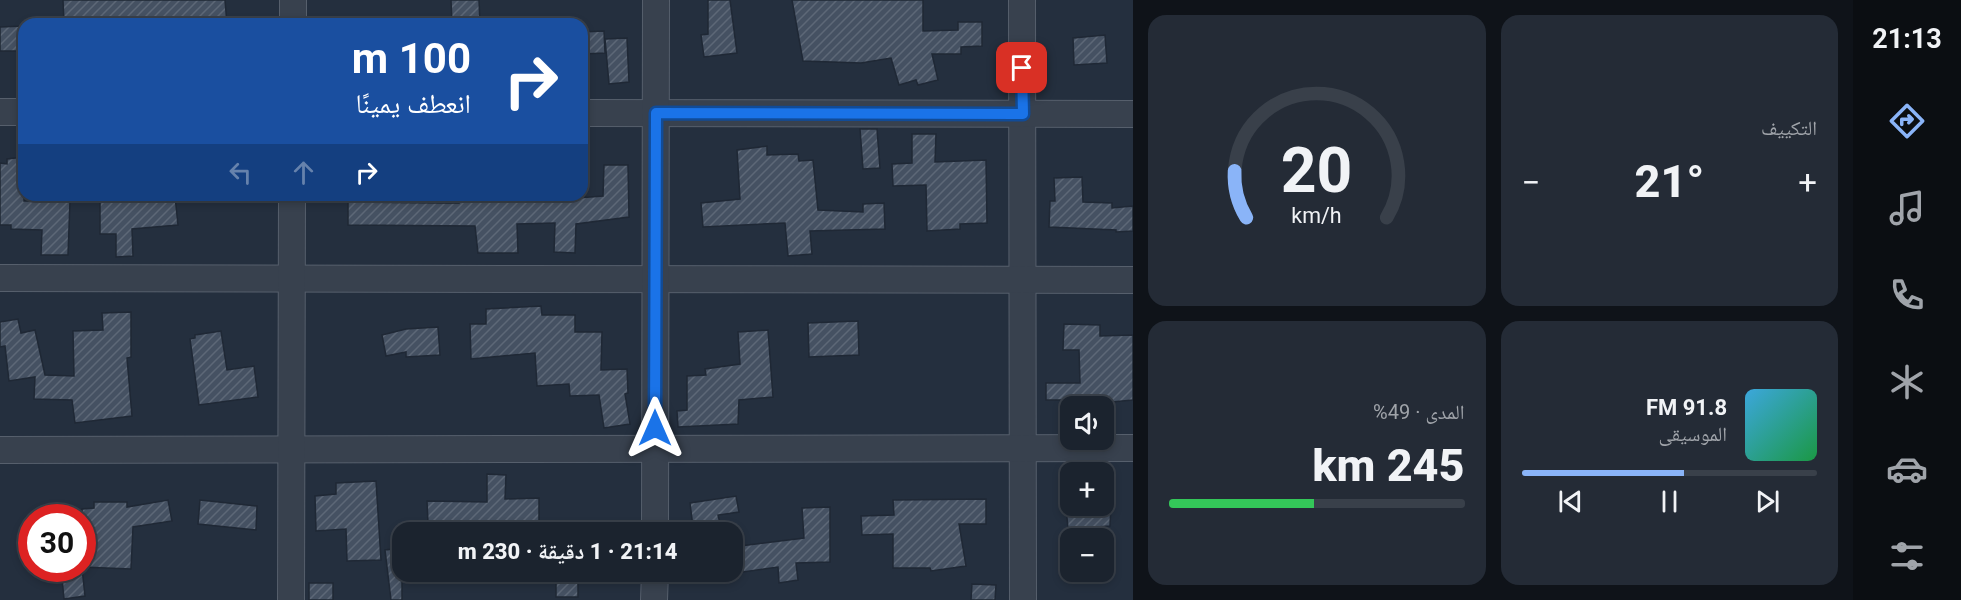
<!DOCTYPE html>
<html lang="ar">
<head>
<meta charset="utf-8">
<style>
  body { margin:0; font-family:Roboto,"Noto Naskh Arabic",sans-serif; background:#242b36; color:#f1f3f6; direction:rtl; height:100vh; display:flex; flex-direction:column; font-size:22px; white-space:nowrap }
  * { box-sizing:border-box; margin:0 }
  p { font-size:20px; color:#a0a4aa }
  .icon { flex:none; width:33px; height:33px; fill:none; stroke:currentColor; stroke-width:2; stroke-linecap:round; stroke-linejoin:round }
  .map { position:relative; flex:1; overflow:hidden; direction:ltr }
  .details { display:flex; flex-direction:column; gap:15px; padding:15px; background:#0f1319; width:720px }
  .details>* { flex:none }
  .banner { position:absolute; left:18px; top:18px; width:570px; height:183px; border-radius:18px; box-shadow:0 3px 9px #0003,0 0 0 2px #39404a; direction:rtl; background:#1a4fa0; color:#fff; overflow:hidden }
  .buttons { position:absolute; left:1060px; top:396px; display:grid; gap:12px }
  .buttons a { display:grid; place-items:center; width:54px; height:54px; border-radius:12px; background:#1b232e; box-shadow:0 3px 9px #0003,0 0 0 2px #39404a; font-size:30px }
  .speed { position:absolute; left:18px; top:504px; display:flex; gap:12px; font-size:30px; font-weight:700; text-align:center }
  .speed>* { display:grid; place-content:center; width:78px; height:78px; border-radius:50%; background:#1b232e; box-shadow:0 3px 9px #0003,0 0 0 2px #39404a; line-height:1 }
  .speed .limit { border:9px solid #d22; background:#fff; color:#111 }
  .pin { position:absolute; display:grid; place-items:center; width:51px; height:51px; color:#fff; margin:-26px; border-radius:12px; box-shadow:0 3px 9px #0006 }
  .me { position:absolute; width:66px; margin:-33px; rotate:0deg; stroke-linejoin:round; filter:drop-shadow(0 0 4px #0008) }
  .turn { display:flex; align-items:center; gap:21px; height:126px; padding:0 18px; font-size:27px }
  .turn .icon { width:78px; height:78px; stroke-width:2.5 }
  .turn b { display:block; font-size:42px; line-height:51px }
  .lanes { display:flex; align-items:center; height:57px; padding:0 18px; background:#0003; justify-content:center; gap:30px; direction:ltr }
  .lanes .off { opacity:.35 }
  .big { font-size:45px; font-weight:800; line-height:1.1 }
  .details .card { flex:1; display:flex; flex-direction:column; justify-content:center; gap:9px; min-width:0; padding:0 21px; border-radius:18px; background:#242b36 }
  .details .dial { align-items:center; gap:0 }
  .dial svg { height:156px; overflow:visible; fill:none; stroke:#39404a; stroke-width:7; stroke-linecap:round; text-anchor:middle }
  .dial text { fill:#f1f3f6; stroke:none }
  .song { display:flex; align-items:center; gap:18px }
  .cover { width:72px; height:72px; border-radius:9px; background:linear-gradient(135deg,hsl(200 70% 55%),hsl(140 70% 35%)) }
  .played { height:6px; border-radius:3px; background:linear-gradient(90deg,#8ab4f8 55%,#39404a 55%) }
  .keys { display:flex; justify-content:space-around; direction:ltr }
  .heat { display:flex; justify-content:space-between; align-items:center; font-size:33px; direction:ltr }
  .charge { height:9px; border-radius:4px; background:linear-gradient(90deg,#34c759 49%,#39404a 0) }
  .details .tiles { flex:1; display:grid; gap:15px; grid-template-columns:repeat(2,1fr) }
  .trip { position:absolute; left:392px; top:522px; width:351px; height:60px; border-radius:18px; background:#1b232e; box-shadow:0 3px 9px #0003,0 0 0 2px #39404a; font-weight:800; line-height:60px; text-align:center; direction:rtl }
  main { display:flex; flex:1; min-height:0 }
  .tabs { display:flex; flex-direction:column; width:108px; justify-content:space-around; align-items:center; background:#0b0e12; color:#a0a4aa }
  .tabs .icon { width:42px; height:42px }
  .tabs .on { color:#8ab4f8 }
  .tabs b { font-size:27px; color:#f1f3f6 }
  .map>svg:first-child { display:block }
</style>
</head>
<body>
<main>
<nav class="tabs">
<b>21:13</b>
<svg class="icon on" aria-label="directions" viewBox="0 0 24 24"><path d="M12 3l9 9-9 9-9-9zM9 14v-3h6M13 9l2 2-2 2"/></svg>
<svg class="icon" aria-label="music" viewBox="0 0 24 24"><path d="M9 18V5l10-2v13"/><circle cx="6" cy="18" r="3"/><circle cx="16" cy="16" r="3"/></svg>
<svg class="icon" aria-label="phone" viewBox="0 0 24 24"><path d="M5 4h4l2 5-3 2q2 4 5 5l2-3 5 2v4C11 20 4 13 5 4z"/></svg>
<svg class="icon" aria-label="climate" viewBox="0 0 24 24"><path d="M12 3v18M4 7l16 10M4 17L20 7"/></svg>
<svg class="icon" aria-label="car" viewBox="0 0 24 24"><path d="M5 17H2v-5l4-1 3-4h7l3 4 3 1v5h-3M9 17h6M6 11h13"/><circle cx="7" cy="17" r="2"/><circle cx="17" cy="17" r="2"/></svg>
<svg class="icon" aria-label="filters" viewBox="0 0 24 24"><path d="M4 7h16M4 17h16"/><circle cx="9" cy="7" r="2"/><circle cx="15" cy="17" r="2"/></svg>
</nav>
<section class="details">
<div class="tiles">
<div class="card"><p>التكييف</p>
<div class="heat"><a>−</a><b class="big">21°</b><a>+</a></div>
</div>
<div class="card dial"><svg viewBox="0 0 100 80">
<path d="M14 69A42 42 0 1 1 86 69"/>
<path d="M14 69A42 42 0 0 1 8 45" stroke="#8ab4f8"/>
<text x="50" y="56" font-size="32" font-weight="700">20</text>
<text x="50" y="72" font-size="11">km/h</text>
</svg></div>
<div class="card">
<div class="song"><i class="cover"></i><div><b>91.8 FM</b><p>الموسيقى</p></div></div>
<div class="played"></div>
<div class="keys"><svg class="icon" aria-label="previous" viewBox="0 0 24 24"><path d="M18 5L8 12l10 7zM5 5v14"/></svg><svg class="icon" aria-label="pause" viewBox="0 0 24 24"><path d="M8 5v14M16 5v14"/></svg><svg class="icon" aria-label="next" viewBox="0 0 24 24"><path d="M6 5l10 7-10 7zM19 5v14"/></svg></div>
</div>
<div class="card"><p>المدى · 49%</p><b class="big">245 km</b><div class="charge"></div></div>
</div>
</section>
<div class="map">
<svg width="1133" height="600" viewBox="0 0 1133 600">
  <defs>
    <pattern id="building-hatch" width="6" height="6" patternUnits="userSpaceOnUse" patternTransform="scale(1.5)"><rect width="6" height="6" fill="#455162"/><path d="M-1 1l2-2M0 6l6-6M5 7l2-2" fill="none" stroke="#5d6877"/></pattern>
  </defs>
  <rect width="100%" height="100%" fill="#242f3e"/>
  <g fill="url(#building-hatch)" stroke="#1f2835" stroke-width="1.5">
    <path d="M63,0H225L227,24H64Z"/>
    <path d="M451,0H479L480,24H452Z"/>
    <path d="M708,0H730L737,53L704,57L701,35L708,34Z"/>
    <path d="M792,0H923V31L958,30V22H982V46L961,47V54H932L938,80L918,85L916,80L899,85L891,58L861,63L803,61Z"/>
    <path d="M24,26V51H0V27Z"/>
    <path d="M604,31L605,53L582,54V32Z"/>
    <path d="M1105,35L1107,63L1074,65L1073,38Z"/>
    <path d="M627,38L629,82L609,84L605,39Z"/>
    <path d="M860,129H877L880,168L863,169Z"/>
    <path d="M912,134H936L935,162L986,160L987,223L960,224V229L927,231L926,185L893,186L892,164L912,163Z"/>
    <path d="M767,146V155L798,154L799,161L813,160L818,210L863,212V204L884,203L885,229L810,231L812,254L788,256L785,223L703,227L701,203L740,199L737,150Z"/>
    <path d="M24,157V201H70L68,255H41L42,230L11,229V225H0V163L7,164V159Z"/>
    <path d="M604,165H628L629,217L576,224L575,253L554,252L555,223L517,224L518,253H478L475,226L348,225V202L446,203H459L458,195H523L524,202L603,196Z"/>
    <path d="M1082,177L1083,202L1112,203V208L1133,206V231L1116,232V230L1049,227L1050,201H1055L1054,178Z"/>
    <path d="M161,196L162,198L175,196L178,225L132,229L133,256L116,257V234H100V197Z"/>
    <path d="M541,306L542,315H575V332H602L601,370L627,369L628,393L625,394L630,424L604,428L599,395L570,396L569,384L537,386L535,353L471,359L470,324H486V309Z"/>
    <path d="M131,312V357L127,358L132,416L75,423L72,400L34,399L35,377L9,381L5,346L0,347V322L18,319L21,333L35,330L45,375L74,376L73,331L103,330L102,313Z"/>
    <path d="M858,321L859,355L809,357L808,323Z"/>
    <path d="M1064,324L1100,325V336L1133,335V400L1080,405V400H1046V383H1080L1079,350H1063Z"/>
    <path d="M438,327L440,355L406,357V352L386,356L382,335L406,329Z"/>
    <path d="M768,330L773,397L739,400L738,424L678,427L677,411L687,410V376L706,375L705,369L740,364L738,332Z"/>
    <path d="M221,331L227,370L254,366L258,397L199,405L190,339L195,338V335Z"/>
    <path d="M487,474L506,475L505,499L539,498V523H504V527L428,523L427,501L487,502Z"/>
    <path d="M376,481L381,560L347,561L346,529L316,531L315,496L336,494V483Z"/>
    <path d="M736,496L739,512L718,515L720,523L693,527L690,503Z"/>
    <path d="M986,499V524H959L966,566L931,571L930,568H893V534L862,535L861,516L894,515L893,500Z"/>
    <path d="M168,500L172,521L133,527L131,569L82,567V509L94,508V502H127V507Z"/>
    <path d="M200,500L257,506L256,530L198,524Z"/>
    <path d="M1111,503L1110,526L1068,529L1066,506H1104Z"/>
    <path d="M830,507V562L796,563L798,580L779,583L778,567L743,572L740,546L804,538L802,508Z"/>
    <path d="M402,548V600H391L385,550Z"/>
    <path d="M61,568H82L85,596L64,599Z"/>
    <rect x="556" y="572" width="22" height="25"/>
    <rect x="309" y="583" width="24" height="17"/>
    <path d="M972,584L996,585L995,600H971Z"/>
  </g>
  <g fill="none" stroke-linecap="round" stroke-linejoin="round">
    <g stroke="#565f6c" stroke-width="28">
      <g id="minor">
        <path d="M1022,0L1023,600"/>
        <path d="M293,24V0"/>
        <path d="M0,112H24"/>
        <path d="M582,113L1133,114"/>
        <path d="M0,278L1133,280"/>
        <path d="M0,450L1133,448"/>
        <path d="M655,532L656,0"/>
        <path d="M291,600L292,195"/>
        <path d="M654,600L655,572"/>
      </g>
    </g>
    <use href="#minor" stroke="#38414e" stroke-width="26"/>
  </g>
  <g fill="none" stroke-linecap="round" stroke-linejoin="round">
    <g stroke="#114b97" stroke-width="15">
      <path id="route" d="M655,428L656,113L1023,114L1022,68"/>
    </g>
    <use href="#route" stroke="#1a73e8" stroke-width="10"/>
  </g>
</svg>
<div class="buttons">
<a><svg class="icon" aria-label="sound" viewBox="0 0 24 24"><path d="M4 9h4l5-4v14l-5-4H4zM17 9q2 3 0 6"/></svg></a>
<a>+</a>
<a>−</a>
</div>
<div class="speed"><div class="limit">30</div></div>
<div class="pin" style="left:1022px;top:68px;background:#d93025"><svg class="icon" aria-label="arrive" viewBox="0 0 24 24"><path d="M6 21V4h12l-3 4 3 4H6"/></svg></div>
<svg class="me" style="left:655px;top:428px" viewBox="-20 -20 40 40"><path d="M0-17L14 15 0 8-14 15z" fill="#1a73e8" stroke="#fff" stroke-width="4"/></svg>
<div class="trip">21:14 · 1 دقيقة · 230 m</div>
<div class="banner">
<div class="turn"><svg class="icon" aria-label="right" viewBox="0 0 24 24"><path d="M7 20v-9h11M14 6l5 5-5 5"/></svg><div><b>100 m</b>انعطف يمينًا</div></div>
<div class="lanes"><svg class="icon off" aria-label="left" viewBox="0 0 24 24"><path d="M17 20v-9H6M10 6l-5 5 5 5"/></svg><svg class="icon off" aria-label="ahead" viewBox="0 0 24 24"><path d="M12 20V5M6 11l6-6 6 6"/></svg><svg class="icon" aria-label="right" viewBox="0 0 24 24"><path d="M7 20v-9h11M14 6l5 5-5 5"/></svg></div>
</div>
</div>
</main>
</body>
</html>
